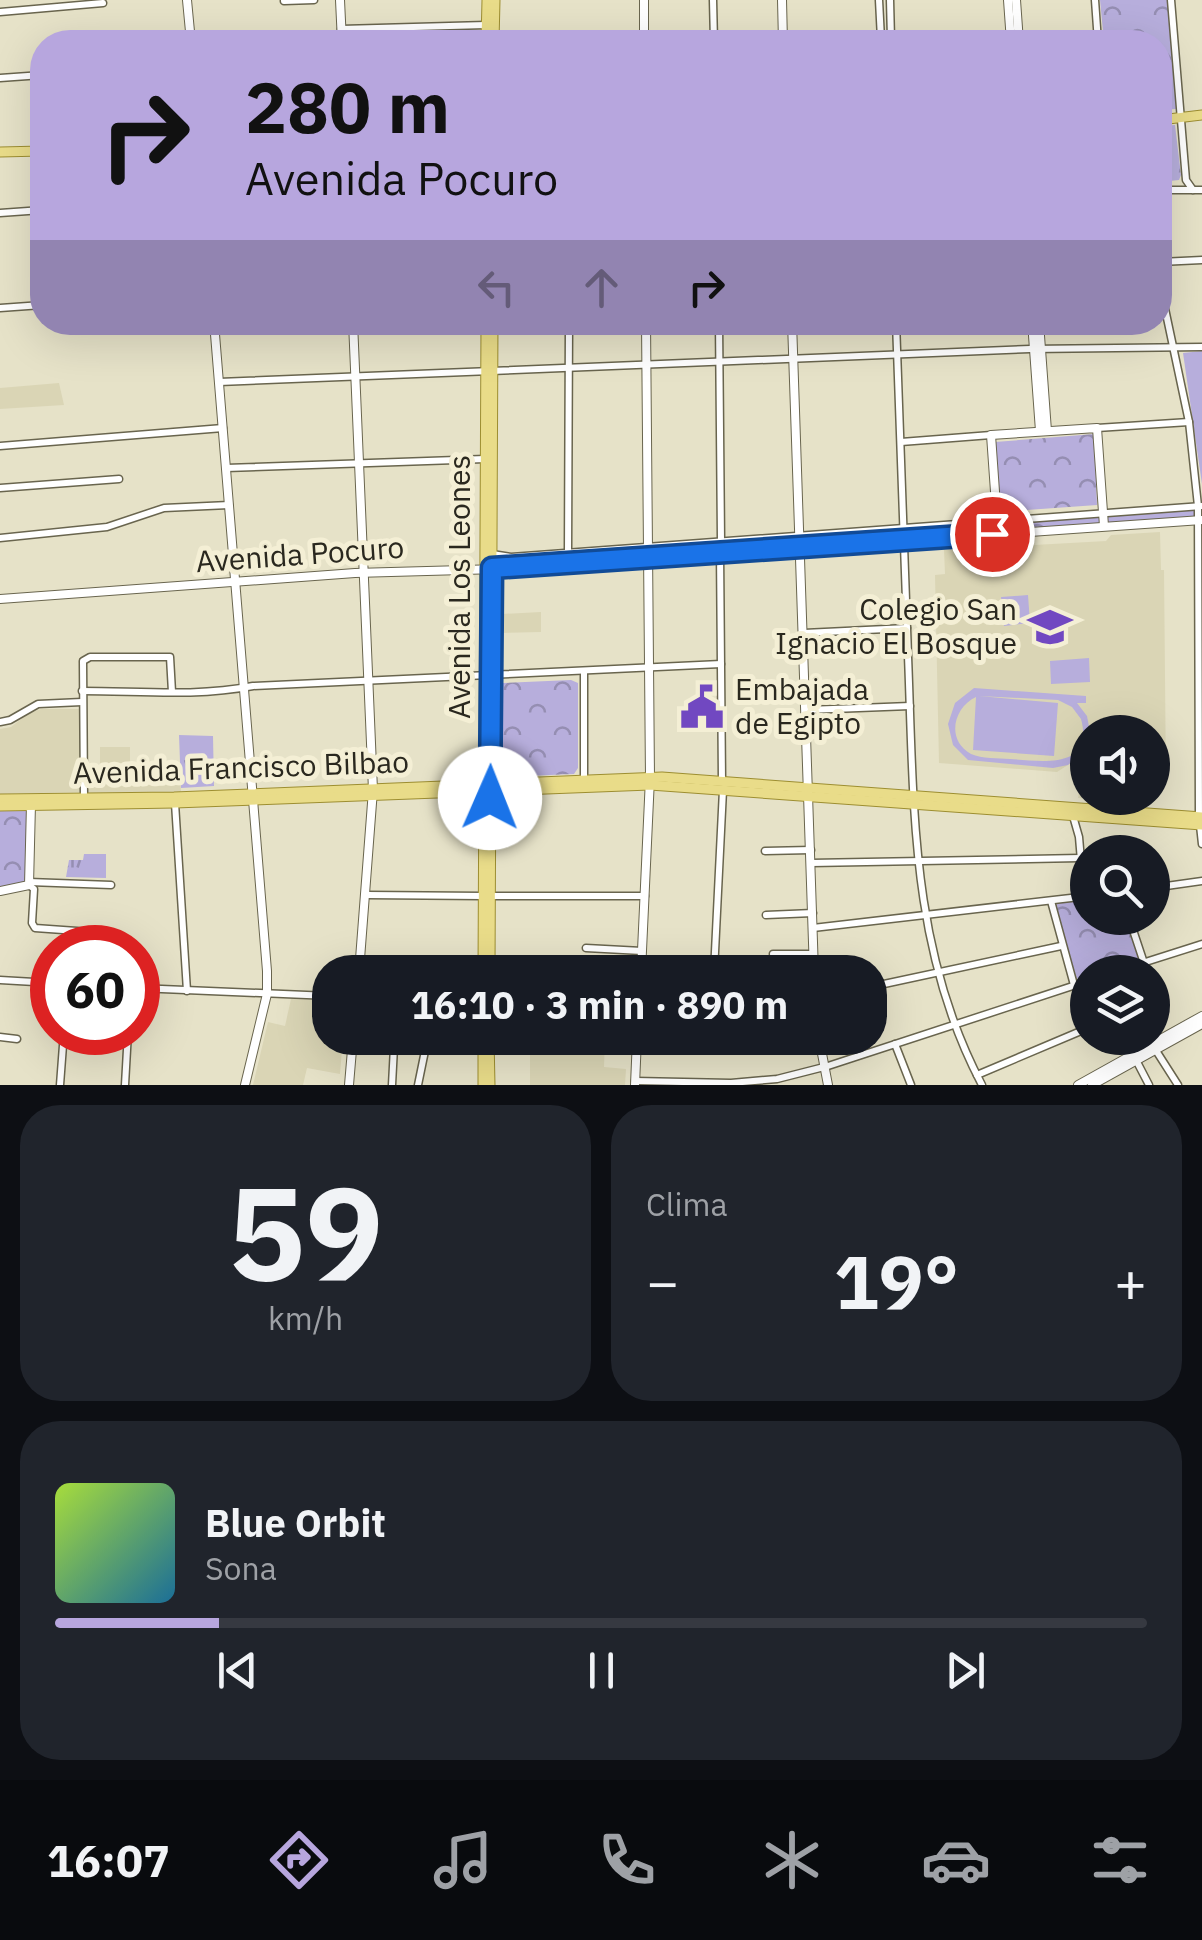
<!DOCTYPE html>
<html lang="es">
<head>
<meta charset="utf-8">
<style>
  body { margin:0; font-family:"IBM Plex Sans",sans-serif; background:#20242c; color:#f1f3f6; height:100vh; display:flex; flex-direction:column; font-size:38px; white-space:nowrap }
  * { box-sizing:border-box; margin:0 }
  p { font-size:32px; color:#9ea1a6 }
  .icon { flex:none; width:55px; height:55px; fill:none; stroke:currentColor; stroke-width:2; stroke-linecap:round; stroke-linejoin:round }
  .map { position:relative; height:1085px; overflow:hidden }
  .drawer { display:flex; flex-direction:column; gap:20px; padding:20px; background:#0d0f14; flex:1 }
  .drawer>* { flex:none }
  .hud { position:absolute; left:30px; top:30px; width:1142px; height:305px; border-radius:40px; box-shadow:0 10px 40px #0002; background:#b7a6de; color:#111; overflow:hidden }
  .buttons { position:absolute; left:1070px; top:715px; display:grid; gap:20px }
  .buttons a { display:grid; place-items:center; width:100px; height:100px; border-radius:50%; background:#171b24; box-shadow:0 10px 40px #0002; font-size:50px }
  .speed { position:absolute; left:30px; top:925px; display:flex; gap:20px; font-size:50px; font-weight:700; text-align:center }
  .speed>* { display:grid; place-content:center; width:130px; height:130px; border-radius:50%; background:#171b24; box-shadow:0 10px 40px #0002; line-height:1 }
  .speed .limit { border:15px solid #d22; background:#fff; color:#111 }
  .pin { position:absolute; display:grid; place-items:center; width:85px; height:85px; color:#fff; margin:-42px; border:5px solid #fff; border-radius:50%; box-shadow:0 2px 10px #0007 }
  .me { position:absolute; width:110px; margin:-55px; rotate:1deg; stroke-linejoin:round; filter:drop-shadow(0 0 8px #0008) }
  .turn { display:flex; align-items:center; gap:35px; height:210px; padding:0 50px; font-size:45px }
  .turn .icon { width:130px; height:130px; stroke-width:2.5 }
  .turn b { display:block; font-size:70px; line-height:85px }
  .lanes { display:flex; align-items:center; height:95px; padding:0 50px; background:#0003; justify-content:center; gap:50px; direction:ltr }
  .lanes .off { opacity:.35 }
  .big { font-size:75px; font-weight:700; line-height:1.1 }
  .drawer .widget { flex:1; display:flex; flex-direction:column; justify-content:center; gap:15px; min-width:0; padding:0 35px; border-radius:40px; background:#20242c }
  .drawer .dial { align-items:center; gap:0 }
  .dial b { font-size:130px; line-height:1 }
  .song { display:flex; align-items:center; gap:30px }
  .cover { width:120px; height:120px; border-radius:15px; background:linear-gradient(135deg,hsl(80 70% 55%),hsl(200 70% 35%)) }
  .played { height:10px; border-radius:5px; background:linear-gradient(90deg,#b7a6de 15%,#363941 15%) }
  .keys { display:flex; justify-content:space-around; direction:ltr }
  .heat { display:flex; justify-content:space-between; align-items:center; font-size:55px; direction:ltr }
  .drawer .tiles { flex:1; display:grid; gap:20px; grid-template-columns:1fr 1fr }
  .widget:last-child { grid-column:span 2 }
  .trip { position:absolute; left:312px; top:955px; width:575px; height:100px; border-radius:40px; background:#171b24; box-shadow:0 10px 40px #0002; font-weight:700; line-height:100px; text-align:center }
  .tab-bar { display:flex; height:160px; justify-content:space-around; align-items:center; background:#090b0e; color:#9ea1a6 }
  .tab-bar .icon { width:70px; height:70px }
  .tab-bar .on { color:#b7a6de }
  .tab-bar b { font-size:45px; color:#f1f3f6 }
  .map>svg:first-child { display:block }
</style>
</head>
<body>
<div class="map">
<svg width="1202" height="1085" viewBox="0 0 1202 1085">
  <defs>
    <pattern id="grass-tufts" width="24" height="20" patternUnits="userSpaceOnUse" patternTransform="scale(2.5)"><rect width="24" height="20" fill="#b7aedc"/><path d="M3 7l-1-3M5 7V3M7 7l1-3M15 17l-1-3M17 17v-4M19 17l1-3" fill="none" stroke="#958eb2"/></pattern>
    <pattern id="park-crowns" width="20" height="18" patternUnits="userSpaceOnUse" patternTransform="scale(2.5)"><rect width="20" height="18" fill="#b7aedc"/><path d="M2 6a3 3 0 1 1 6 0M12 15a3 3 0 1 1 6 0" fill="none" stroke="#958eb2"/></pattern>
  </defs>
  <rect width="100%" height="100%" fill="#e6e2c8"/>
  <g fill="#dad5b5">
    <path d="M59,383L64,405L0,409V388Z"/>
    <path d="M1160,532L1161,570H1164L1166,782L1153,781L1152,732H1088V798L1091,799L1078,798L1084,764L1071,763L1057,772L939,763L935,575L945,574L944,550L1106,541L1111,535Z"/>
    <path d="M541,612V632L500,633L501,614Z"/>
    <path d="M41,709H81L82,792L0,794V729L11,727L29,713Z"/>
    <path d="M100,747H130V776L180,775L181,792L88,794L85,769L100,768Z"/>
    <path d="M291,999L330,1001V1038H343L340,1074L307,1068L303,1085H253L268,1022L285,1026Z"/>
    <path d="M518,1038H605L604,1067L626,1069L625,1085H530V1051Z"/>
  </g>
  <g fill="url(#grass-tufts)">
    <path d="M179,735L213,736L214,786L181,788Z"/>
    <path d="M84,854H106V878L66,877L69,860H83Z"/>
  </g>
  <g fill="url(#park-crowns)">
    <path d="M1100,0H1168L1176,109L1160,110V42H1104Z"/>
    <path d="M1175,125L1181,175L1179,180L1160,182V126Z"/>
    <path d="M1094,434L1097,505L999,512L995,442Z"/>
    <path d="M1202,508V518L502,565L495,561L496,557Z"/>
    <path d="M571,680L578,683V768L574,774L502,777L497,770L499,686L503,683Z"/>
    <path d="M0,808L27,810L26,881L0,888Z"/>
    <path d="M1087,899L1088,918H1127L1139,960L1103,972H1088L1087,978L1080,980L1075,977L1055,907L1058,903Z"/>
  </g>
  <g fill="#b7aedc" fill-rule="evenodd">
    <path d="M1202,351V484L1183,353Z"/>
    <path d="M1028,595L1030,623L1004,626L1001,597Z"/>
    <path d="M1089,658L1090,682L1051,684L1050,661Z"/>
    <path d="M974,688L1086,696V703H1077L1087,716L1090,732L1084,751L1068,765L1053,768L968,760L953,745L948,724L955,703ZM979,696L1058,700L1072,707L1081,719C1095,770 1041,761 1010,759C998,758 982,759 971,754C946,740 953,708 976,697L973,750L1054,756L1058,703Z"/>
  </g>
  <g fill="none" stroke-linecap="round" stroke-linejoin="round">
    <g stroke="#69654e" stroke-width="9">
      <g id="minor">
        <path d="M713,0L714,42"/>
        <path d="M879,0L881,39"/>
        <path d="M890,0L891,39"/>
        <path d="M1095,0L1098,42"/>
        <path d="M1171,0L1186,180L1193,190"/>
        <path d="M284,1L314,0"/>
        <path d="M0,12L103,3"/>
        <path d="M341,29L486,25"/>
        <path d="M881,39L1012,35"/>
        <path d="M0,78L42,75"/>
        <path d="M1160,190H1202"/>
        <path d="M0,213L42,210"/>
        <path d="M1160,262L1202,260"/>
        <path d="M1160,285L1189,422L1198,506L1199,816L1202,844"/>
        <path d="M0,308L42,305"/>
        <path d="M719,322L721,540"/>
        <path d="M896,322C900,434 904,545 908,656C914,805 910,949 982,1085"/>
        <path d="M219,382L1030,349L1202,347"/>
        <path d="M1097,428L1189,422"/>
        <path d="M901,442L991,435"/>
        <path d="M0,446L223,428"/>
        <path d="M226,468L485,459"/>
        <path d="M0,488L119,479"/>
        <path d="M0,538L107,527L164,508L229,505"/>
        <path d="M568,552L569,322"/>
        <path d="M720,552L722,781"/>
        <path d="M492,554L511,557L1202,506"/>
        <path d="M804,633L907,628"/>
        <path d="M584,671V780"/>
        <path d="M82,691C140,691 196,697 253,686L721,664"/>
        <path d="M807,710L910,706"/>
        <path d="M0,722L10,720L38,704L82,702"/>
        <path d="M84,799L83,661L90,657H170L172,692"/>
        <path d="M175,803L187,991"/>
        <path d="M1073,816L1079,837L1084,896"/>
        <path d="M765,851L811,850"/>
        <path d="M811,863L1080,858"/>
        <path d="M29,882L111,885"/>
        <path d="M29,885L34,889L32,923L35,928L105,933"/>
        <path d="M1152,888L1202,881"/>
        <path d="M367,895L483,896"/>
        <path d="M490,896H645"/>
        <path d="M1051,901L1074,985"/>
        <path d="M766,915L813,913"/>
        <path d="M1129,918L1144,963"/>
        <path d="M813,928L1088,896"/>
        <path d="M586,948L642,951"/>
        <path d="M773,954H813"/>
        <path d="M714,964L750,966"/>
        <path d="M714,972L723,790"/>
        <path d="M1114,972L1202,944"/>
        <path d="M0,980L52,983"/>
        <path d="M870,987L1061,946"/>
        <path d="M138,988L330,996"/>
        <path d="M0,1037L17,1039"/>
        <path d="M1148,1038L1178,1085"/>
        <path d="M895,1044L911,1085"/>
        <path d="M1136,1060L1149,1085"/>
        <path d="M977,1075L1088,1028"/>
        <path d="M635,1081L731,1083L777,1079L828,1066L1088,981"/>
        <path d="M60,1085L64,1032"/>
        <path d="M125,1085L128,1032"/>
        <path d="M392,1085L394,1047L400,1044L426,1046L418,1085"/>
      </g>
    </g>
    <g stroke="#69654e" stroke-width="10">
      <g id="tertiary">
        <path d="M187,0L191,42"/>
        <path d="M340,0L342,42"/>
        <path d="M644,0V42"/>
        <path d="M782,0L783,42"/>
        <path d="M1008,0L1011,42"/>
        <path d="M1016,0L1019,42"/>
        <path d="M214,322L267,971V994L245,1085"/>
        <path d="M353,322L373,790L359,972"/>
        <path d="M792,322L814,972"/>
        <path d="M1032,322L1040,431"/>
        <path d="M1039,322L1047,431"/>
        <path d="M998,534L991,435L1097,428L1104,526"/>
        <path d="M0,891L29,885L31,804"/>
        <path d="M641,972L650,778L646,322"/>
        <path d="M819,1038L828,1085"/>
        <path d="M349,1085L353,1038"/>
        <path d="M635,1085L637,1038"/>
        <path d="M1078,1085L1202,1016"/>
        <path d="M1092,1085L1202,1024"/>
      </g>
    </g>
    <g stroke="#69654e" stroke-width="10">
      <path id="secondary" d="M0,599L355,573L499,569L1202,520"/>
    </g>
    <g stroke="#9d8e31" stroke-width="11">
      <g id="primary">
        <path d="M486,42L487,0"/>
        <path d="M494,42L495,0"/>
        <path d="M1160,120L1202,115"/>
        <path d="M0,152L42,151"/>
        <path d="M0,799L174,797L662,777L1202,817"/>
        <path d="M0,806L175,803L650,785L1202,825"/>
        <path d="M483,972L486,322"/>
        <path d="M490,972L493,322"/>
        <path d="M489,1038L490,1085"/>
        <path d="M483,1085V1038"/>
      </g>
    </g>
    <use href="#minor" stroke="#fff" stroke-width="6"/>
    <use href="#tertiary" stroke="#fff" stroke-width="8"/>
    <use href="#secondary" stroke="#fff" stroke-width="8"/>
    <use href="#primary" stroke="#e9dc89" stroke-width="9"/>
  </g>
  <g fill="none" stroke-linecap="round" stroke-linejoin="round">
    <g stroke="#114b97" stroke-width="25">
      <path id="route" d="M490,798L492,568L992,534"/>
    </g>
    <use href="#route" stroke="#1a73e8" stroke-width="18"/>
  </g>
  <defs>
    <g id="school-bare" transform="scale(3.45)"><path d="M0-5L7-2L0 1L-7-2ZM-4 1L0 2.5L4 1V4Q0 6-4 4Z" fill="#7148c1" stroke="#f4efd5" stroke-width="2.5" paint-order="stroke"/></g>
    <g id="civic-bare" transform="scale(3.45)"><path d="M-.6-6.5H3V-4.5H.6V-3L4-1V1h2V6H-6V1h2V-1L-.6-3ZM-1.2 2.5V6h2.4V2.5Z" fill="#7148c1" stroke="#f4efd5" stroke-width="2.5" paint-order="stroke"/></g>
  </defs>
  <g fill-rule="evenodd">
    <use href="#school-bare" x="1050" y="627"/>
    <use href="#civic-bare" x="702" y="707"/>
  </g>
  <g text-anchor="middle" stroke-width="10" stroke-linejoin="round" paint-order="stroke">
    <g font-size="30" fill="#2a281f" stroke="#f4efd5">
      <text transform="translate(300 555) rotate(-4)" y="10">Avenida Pocuro</text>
      <text transform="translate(460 587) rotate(-90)" y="10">Avenida Los Leones</text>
      <text transform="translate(241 768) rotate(-2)" y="10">Avenida Francisco Bilbao</text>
    </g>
    <g font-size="30" fill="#2a281f" stroke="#f4efd5" text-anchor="end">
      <text x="1017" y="620">Colegio San<tspan x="1017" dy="34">Ignacio El Bosque</tspan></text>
      <text x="735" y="700" text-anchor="start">Embajada<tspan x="735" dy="34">de Egipto</tspan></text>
    </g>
  </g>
</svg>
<div class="buttons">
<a><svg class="icon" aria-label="sound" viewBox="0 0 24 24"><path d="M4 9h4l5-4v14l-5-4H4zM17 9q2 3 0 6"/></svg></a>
<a><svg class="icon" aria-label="search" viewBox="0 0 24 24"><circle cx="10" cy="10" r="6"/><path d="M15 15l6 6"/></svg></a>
<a><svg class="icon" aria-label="layers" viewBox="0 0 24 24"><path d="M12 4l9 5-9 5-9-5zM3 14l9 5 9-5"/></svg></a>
</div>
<div class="speed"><div class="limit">60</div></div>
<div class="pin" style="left:992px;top:534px;background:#d93025"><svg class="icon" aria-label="arrive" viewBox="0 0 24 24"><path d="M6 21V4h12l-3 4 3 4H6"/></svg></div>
<svg class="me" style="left:490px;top:798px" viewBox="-20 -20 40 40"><circle r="19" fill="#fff"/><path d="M0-13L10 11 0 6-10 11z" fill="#1a73e8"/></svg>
<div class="trip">16:10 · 3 min · 890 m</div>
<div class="hud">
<div class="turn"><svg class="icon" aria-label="right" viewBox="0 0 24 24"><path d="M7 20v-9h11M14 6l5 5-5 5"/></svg><div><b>280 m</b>Avenida Pocuro</div></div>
<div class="lanes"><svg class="icon off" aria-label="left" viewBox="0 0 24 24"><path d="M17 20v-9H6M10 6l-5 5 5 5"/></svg><svg class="icon off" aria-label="ahead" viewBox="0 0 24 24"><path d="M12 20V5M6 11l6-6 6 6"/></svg><svg class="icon" aria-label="right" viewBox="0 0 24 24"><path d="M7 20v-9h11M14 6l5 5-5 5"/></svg></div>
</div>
</div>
<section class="drawer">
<div class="tiles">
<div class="widget dial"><b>59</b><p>km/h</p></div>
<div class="widget"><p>Clima</p>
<div class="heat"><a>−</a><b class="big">19°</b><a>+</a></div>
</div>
<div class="widget">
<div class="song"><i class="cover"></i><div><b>Blue Orbit</b><p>Sona</p></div></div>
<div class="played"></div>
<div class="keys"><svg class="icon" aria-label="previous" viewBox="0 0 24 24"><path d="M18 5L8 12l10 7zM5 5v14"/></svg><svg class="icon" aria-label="pause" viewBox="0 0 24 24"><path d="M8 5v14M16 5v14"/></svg><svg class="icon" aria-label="next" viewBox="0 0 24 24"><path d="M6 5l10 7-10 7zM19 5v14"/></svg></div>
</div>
</div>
</section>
<nav class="tab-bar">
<b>16:07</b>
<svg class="icon on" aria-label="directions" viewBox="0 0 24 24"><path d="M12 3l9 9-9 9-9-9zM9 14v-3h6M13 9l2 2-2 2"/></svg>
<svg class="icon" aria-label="music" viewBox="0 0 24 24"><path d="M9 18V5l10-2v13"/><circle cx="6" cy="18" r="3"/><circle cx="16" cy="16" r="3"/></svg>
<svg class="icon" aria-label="phone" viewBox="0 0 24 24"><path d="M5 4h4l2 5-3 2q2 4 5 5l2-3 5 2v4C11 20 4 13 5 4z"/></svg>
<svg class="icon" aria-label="climate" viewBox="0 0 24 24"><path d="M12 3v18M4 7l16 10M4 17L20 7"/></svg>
<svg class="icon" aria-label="car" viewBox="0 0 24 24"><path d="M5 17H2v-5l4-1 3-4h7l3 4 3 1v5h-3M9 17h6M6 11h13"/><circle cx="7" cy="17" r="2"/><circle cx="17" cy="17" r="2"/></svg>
<svg class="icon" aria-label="filters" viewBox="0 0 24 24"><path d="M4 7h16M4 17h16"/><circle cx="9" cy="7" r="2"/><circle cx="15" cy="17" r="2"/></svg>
</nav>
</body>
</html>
